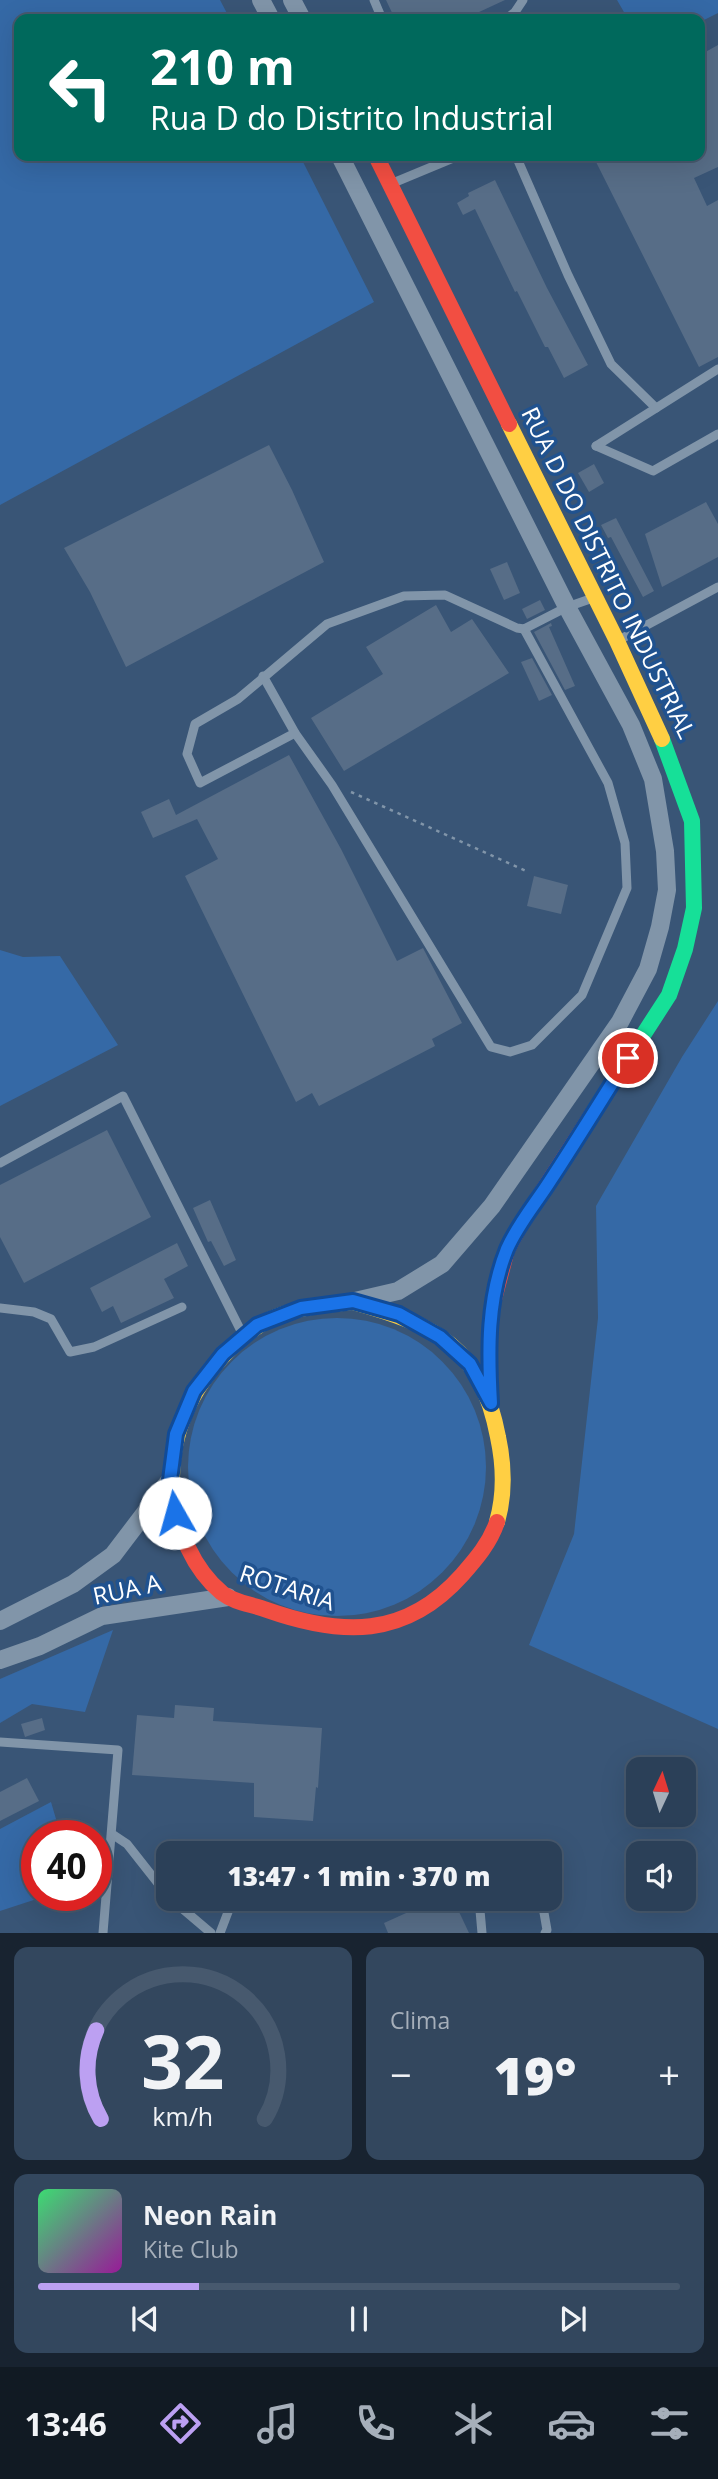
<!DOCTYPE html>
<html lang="pt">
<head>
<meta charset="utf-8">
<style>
  body { margin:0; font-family:"Open Sans",sans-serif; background:#33475e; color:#f1f3f6; height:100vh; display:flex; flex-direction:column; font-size:26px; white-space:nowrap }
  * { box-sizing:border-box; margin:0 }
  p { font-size:23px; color:#a6afba }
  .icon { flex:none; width:38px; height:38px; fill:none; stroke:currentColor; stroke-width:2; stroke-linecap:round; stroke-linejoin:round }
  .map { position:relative; height:1933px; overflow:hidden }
  .side { display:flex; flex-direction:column; gap:14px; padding:14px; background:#182330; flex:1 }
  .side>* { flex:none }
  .banner { position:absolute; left:14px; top:14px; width:691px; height:147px; border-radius:14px; box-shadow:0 7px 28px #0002,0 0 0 2px #47596e; background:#00695c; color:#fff; overflow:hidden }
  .needle { width:46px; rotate:4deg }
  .buttons { position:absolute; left:626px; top:1757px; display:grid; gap:14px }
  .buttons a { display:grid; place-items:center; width:70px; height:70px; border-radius:14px; background:#2b4058; box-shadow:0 7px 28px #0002,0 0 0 2px #47596e; font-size:35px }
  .speed { position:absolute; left:21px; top:1820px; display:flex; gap:14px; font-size:35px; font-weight:700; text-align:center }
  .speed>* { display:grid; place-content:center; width:91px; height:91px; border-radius:50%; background:#2b4058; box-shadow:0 7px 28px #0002,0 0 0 2px #47596e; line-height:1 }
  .speed .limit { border:10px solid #d22; background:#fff; color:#111 }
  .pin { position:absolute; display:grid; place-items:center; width:60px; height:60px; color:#fff; margin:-30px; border:4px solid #fff; border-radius:50%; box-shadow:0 2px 7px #0007 }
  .me { position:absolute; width:77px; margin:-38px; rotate:353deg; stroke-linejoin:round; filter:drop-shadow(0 0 5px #0008) }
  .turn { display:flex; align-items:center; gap:24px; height:147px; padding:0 21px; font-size:32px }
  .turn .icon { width:91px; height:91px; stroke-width:2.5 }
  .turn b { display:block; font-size:49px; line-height:60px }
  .big { font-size:52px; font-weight:800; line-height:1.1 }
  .side .widget { flex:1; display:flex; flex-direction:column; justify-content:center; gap:10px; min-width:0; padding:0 24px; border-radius:14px; background:#33475e }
  .side .dial { align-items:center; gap:0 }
  .dial svg { height:182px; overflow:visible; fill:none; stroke:#47596e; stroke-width:7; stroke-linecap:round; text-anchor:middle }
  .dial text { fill:#f1f3f6; stroke:none }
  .song { display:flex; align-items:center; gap:21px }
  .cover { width:84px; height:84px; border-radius:10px; background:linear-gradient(135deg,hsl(140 70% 55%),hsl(300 70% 35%)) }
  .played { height:7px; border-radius:4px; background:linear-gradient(90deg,#bca0f2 25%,#47596e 25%) }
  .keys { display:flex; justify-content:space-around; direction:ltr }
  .heat { display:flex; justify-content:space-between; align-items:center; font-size:38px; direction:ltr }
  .side .tiles { flex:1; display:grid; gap:14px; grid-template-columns:1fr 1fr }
  .widget:last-child { grid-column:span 2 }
  .trip { position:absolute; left:156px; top:1841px; width:406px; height:70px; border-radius:14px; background:#2b4058; box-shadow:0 7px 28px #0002,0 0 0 2px #47596e; font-weight:800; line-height:70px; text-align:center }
  .tabs { display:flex; height:112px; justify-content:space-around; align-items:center; background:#111a23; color:#a6afba }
  .tabs .icon { width:49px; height:49px }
  .tabs .on { color:#bca0f2 }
  .tabs b { font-size:32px; color:#f1f3f6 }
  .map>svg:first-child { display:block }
</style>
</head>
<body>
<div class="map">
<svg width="718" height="1933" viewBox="0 0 718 1933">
  <rect width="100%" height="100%" fill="#395576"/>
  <g fill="#3569a6">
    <path d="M0,0H220L230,19H19V156H300L374,302L0,505Z"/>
    <path d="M617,0H718V13L700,22V19H628Z"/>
    <path d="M0,950L23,957L60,956L118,1045L0,1106Z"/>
    <path d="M718,1001V1729L529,1645L574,1534L598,1318L596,1206L682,1057Z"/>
    <circle cx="337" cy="1467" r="149"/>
    <path d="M113,1630L85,1712L32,1704L0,1723V1679Z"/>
    <path d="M51,1802L61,1836H37V1895H49L0,1911V1829Z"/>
  </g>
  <g fill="#576d87">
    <path d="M386,0H505L464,19H395Z"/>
    <path d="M718,45V167L694,178L707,206L718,200V357L699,367L593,156H700V55Z"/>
    <path d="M495,180L547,288L588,365L564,378L548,347H545L517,291L515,292L475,209L463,215L457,203L469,196L468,193Z"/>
    <path d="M269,445L292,490L324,562L126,667L90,592L64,548Z"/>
    <path d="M594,464L604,483L589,492L578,473Z"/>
    <path d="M706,502L718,524V557L662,587L645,534Z"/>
    <path d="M616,518L654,591L643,597L611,537L608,538L601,525Z"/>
    <path d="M507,562L520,593L504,600L490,569Z"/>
    <path d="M540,600L545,610L527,619L522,609Z"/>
    <path d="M436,605L451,632L472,619L509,673L344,771L311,718L383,674L366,647Z"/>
    <path d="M551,623L552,626L549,627L575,686L565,690L534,632Z"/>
    <path d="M532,658L552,695L539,701L521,662Z"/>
    <path d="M289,755L341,849L397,961L423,948L462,1023L432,1039L435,1046L319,1106L312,1093L296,1102L185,876L218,859L197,819L153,838L141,812L169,799L176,815Z"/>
    <path d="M534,876L568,885L561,914L527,906Z"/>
    <path d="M107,1130L151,1217L24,1283L0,1237V1185Z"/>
    <path d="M210,1200L236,1260L224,1266L211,1241L208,1242L193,1208Z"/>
    <path d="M177,1243L188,1266L164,1279L174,1298L121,1323L113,1306L102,1312L90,1288Z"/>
    <path d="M175,1705L214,1708L213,1721L322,1728L318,1788L316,1787L313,1821L254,1817V1783L132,1775L137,1715L174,1718Z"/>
    <path d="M42,1718L45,1730L25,1737L21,1724Z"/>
    <path d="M27,1778L39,1801L0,1821V1792Z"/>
    <path d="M437,1899H453L469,1933H388L384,1923Z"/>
  </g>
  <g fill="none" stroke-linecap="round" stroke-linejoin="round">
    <path stroke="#8195a9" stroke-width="2.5" stroke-dasharray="3.5 5" stroke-linecap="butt" d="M351,792L526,871"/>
    <g stroke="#8195a9" stroke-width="9">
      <path d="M374,0L382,19"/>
      <path d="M506,19L515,12L523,0"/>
      <path d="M516,156L568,275L611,364L656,408"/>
      <path d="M393,183L458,156"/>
      <path d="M596,446L718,369"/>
      <path d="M596,446L653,471L718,434"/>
      <path d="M619,640L718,587"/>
      <path d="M263,676L295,733L332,785L491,1047L510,1052L532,1045L582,995L627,888L625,843L608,783L524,629"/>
      <path d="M295,733L200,783L187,754L195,724L238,699L327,624L404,596L445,595L517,628L524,629L567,607L593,598"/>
      <path d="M0,1163L123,1096L243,1335"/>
      <path d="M0,1308L34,1312L51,1319L70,1352L94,1347L182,1307"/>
      <path d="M0,1742L118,1750L103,1933"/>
      <path d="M112,1834L127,1844L168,1896"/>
      <path d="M171,1899L211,1933"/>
      <path d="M364,1899H366"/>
      <path d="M479,1899L482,1933"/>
      <path d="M517,1899L543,1907L547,1930L545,1933"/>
      <path d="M220,1933L233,1899"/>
    </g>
    <g stroke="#8195a9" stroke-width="18">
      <path d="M261,0L271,19"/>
      <path d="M292,0L302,19"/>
      <path d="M340,156L567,607L631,725L653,779L665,851L667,890L660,927L648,969L620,1022L492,1206L442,1264L398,1291L355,1301"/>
      <path d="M0,1621L73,1584L113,1555L170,1480"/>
      <path d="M0,1660L40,1646L102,1616L228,1597"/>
    </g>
    <path stroke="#16e098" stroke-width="16" d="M594,1111L669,995L685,949L694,908L692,821L662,739"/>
    <g stroke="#ffcf43" stroke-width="16">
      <path d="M509,424L617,641L662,739"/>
      <path d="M353,1302C436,1325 481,1347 498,1437C504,1465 505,1494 497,1522"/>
      <path d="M173,1494C167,1438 190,1388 230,1349C242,1337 254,1327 269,1320C295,1307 325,1305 353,1302"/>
    </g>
    <g stroke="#f24e42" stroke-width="16">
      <path d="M376,156L509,424"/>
      <path d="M491,1403L489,1345L492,1307L507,1250L520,1226L594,1111"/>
      <path d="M173,1494C177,1530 193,1569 222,1593C235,1603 251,1604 267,1610C341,1636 405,1639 462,1575C476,1559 490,1543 497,1522"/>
    </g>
  </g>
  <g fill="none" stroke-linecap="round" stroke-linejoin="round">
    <g stroke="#114b97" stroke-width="18">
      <path id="route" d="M175,1513L170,1480L176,1434L194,1391L223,1354L257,1325L301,1308L353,1301L399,1314L440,1337L470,1364L491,1403C488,1351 487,1299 507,1249C518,1224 536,1203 550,1181C577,1140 602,1099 628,1058"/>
    </g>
    <use href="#route" stroke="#1a73e8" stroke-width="12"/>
  </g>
  <g text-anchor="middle" stroke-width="7" stroke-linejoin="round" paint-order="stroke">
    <g font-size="24" fill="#fff" stroke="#20528f">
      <text transform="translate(608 573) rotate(64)" y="8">RUA D DO DISTRITO INDUSTRIAL</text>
      <text transform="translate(287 1588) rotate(18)" y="8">ROTARIA</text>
      <text transform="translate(127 1590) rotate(-12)" y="8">RUA A</text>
    </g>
  </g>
</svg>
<div class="buttons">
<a><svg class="needle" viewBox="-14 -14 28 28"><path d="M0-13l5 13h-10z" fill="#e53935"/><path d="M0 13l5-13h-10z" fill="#a6afba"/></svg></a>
<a><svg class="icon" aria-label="sound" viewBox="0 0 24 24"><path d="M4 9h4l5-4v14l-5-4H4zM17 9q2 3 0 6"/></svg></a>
</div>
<div class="speed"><div class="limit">40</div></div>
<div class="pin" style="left:628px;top:1058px;background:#d93025"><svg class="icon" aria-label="arrive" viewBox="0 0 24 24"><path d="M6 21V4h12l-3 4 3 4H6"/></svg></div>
<svg class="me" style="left:175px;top:1513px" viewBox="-20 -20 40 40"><circle r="19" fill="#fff"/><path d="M0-13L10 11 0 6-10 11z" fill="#1a73e8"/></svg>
<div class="trip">13:47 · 1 min · 370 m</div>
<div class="banner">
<div class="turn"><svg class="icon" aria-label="left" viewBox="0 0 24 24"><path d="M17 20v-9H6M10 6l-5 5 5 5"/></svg><div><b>210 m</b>Rua D do Distrito Industrial</div></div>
</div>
</div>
<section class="side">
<div class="tiles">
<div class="widget dial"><svg viewBox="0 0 100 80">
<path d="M14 69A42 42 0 1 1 86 69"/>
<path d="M14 69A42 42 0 0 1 12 30" stroke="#bca0f2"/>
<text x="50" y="56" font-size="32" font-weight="700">32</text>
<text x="50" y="72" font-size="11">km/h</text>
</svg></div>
<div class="widget"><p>Clima</p>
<div class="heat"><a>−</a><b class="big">19°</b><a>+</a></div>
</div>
<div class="widget">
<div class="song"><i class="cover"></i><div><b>Neon Rain</b><p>Kite Club</p></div></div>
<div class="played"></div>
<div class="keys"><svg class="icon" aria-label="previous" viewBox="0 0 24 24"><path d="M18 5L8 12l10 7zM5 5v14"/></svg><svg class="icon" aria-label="pause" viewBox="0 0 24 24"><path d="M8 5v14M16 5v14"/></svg><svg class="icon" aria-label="next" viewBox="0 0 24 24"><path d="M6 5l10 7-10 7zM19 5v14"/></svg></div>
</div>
</div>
</section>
<nav class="tabs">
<b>13:46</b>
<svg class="icon on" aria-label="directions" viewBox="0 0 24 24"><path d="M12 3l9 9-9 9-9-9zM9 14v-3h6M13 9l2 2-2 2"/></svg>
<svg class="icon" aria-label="music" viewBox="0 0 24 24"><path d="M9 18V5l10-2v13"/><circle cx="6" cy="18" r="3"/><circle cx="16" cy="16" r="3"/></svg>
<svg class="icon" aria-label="phone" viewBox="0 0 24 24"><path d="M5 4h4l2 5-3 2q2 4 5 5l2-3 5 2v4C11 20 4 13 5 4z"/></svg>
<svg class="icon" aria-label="climate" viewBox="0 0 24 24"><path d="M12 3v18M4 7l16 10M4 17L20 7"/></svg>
<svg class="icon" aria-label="car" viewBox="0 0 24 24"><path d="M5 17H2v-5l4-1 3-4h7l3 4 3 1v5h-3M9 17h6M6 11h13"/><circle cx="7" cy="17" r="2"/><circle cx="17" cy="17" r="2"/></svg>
<svg class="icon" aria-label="filters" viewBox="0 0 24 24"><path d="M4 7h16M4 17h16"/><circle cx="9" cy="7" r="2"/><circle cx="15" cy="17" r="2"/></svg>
</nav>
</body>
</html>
